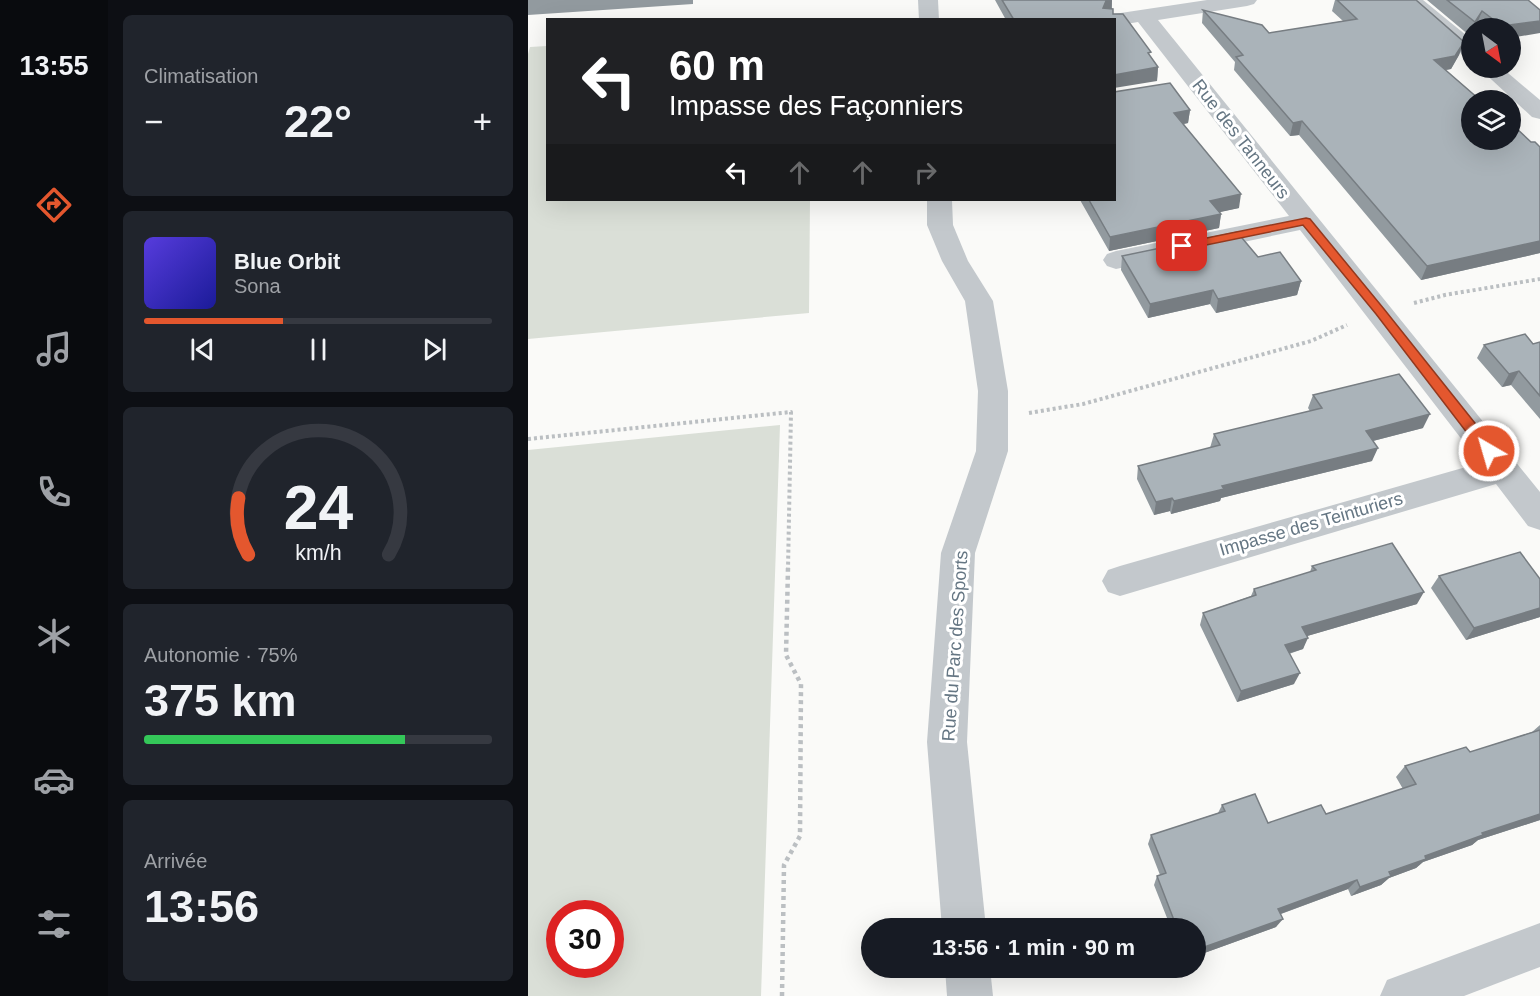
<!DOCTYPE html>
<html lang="fr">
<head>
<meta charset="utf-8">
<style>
  body { margin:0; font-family:Arial,sans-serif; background:#20242c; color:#f1f3f6; height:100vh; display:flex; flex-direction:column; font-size:22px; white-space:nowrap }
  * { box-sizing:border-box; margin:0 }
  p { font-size:20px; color:#9ea1a6 }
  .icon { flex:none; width:33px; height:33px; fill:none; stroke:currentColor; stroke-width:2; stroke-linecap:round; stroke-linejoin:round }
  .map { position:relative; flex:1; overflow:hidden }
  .panel { display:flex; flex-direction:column; gap:15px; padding:15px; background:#0d0f14; width:420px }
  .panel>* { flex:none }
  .banner { position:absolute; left:18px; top:18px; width:570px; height:183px; border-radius:0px; box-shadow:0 6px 24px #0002; background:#202124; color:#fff; overflow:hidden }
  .needle { width:39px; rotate:148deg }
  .buttons { position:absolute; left:933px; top:18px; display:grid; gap:12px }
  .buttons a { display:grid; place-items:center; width:60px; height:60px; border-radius:50%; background:#171b24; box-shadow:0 6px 24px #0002; font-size:30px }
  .speed { position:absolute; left:18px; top:900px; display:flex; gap:12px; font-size:30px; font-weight:700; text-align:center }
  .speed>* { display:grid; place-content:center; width:78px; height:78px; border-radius:50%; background:#171b24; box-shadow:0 6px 24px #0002; line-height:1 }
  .speed .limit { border:9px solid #d22; background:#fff; color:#111 }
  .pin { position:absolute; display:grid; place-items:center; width:51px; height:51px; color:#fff; margin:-26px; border-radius:12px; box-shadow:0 3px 9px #0006 }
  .me { position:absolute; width:66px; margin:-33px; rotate:322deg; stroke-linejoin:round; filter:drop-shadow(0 0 4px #0008) }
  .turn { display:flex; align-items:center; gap:21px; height:126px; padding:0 24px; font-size:27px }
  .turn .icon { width:78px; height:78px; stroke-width:2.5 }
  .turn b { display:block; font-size:42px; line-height:51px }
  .lanes { display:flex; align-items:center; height:57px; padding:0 24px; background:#0003; justify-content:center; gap:30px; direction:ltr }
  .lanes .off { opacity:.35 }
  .big { font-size:45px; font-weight:700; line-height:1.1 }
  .panel .tile { flex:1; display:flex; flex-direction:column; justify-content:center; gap:9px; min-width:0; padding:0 21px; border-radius:9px; background:#20242c }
  .panel .dial { align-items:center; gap:0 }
  .dial svg { height:156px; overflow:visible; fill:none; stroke:#363941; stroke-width:7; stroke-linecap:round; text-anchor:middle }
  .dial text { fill:#f1f3f6; stroke:none }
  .song { display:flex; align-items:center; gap:18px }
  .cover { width:72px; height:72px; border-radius:9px; background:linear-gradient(135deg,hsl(250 70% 55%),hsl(240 70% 35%)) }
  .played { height:6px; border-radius:3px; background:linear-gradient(90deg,#e4572e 40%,#363941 40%) }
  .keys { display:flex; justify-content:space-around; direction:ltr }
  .heat { display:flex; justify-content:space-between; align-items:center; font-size:33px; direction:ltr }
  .charge { height:9px; border-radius:4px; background:linear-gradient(90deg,#34c759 75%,#363941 0) }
  .trip { position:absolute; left:333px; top:918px; width:345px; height:60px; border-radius:30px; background:#171b24; box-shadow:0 6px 24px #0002; font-weight:700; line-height:60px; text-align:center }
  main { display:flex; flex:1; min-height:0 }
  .dock { display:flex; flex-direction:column; width:108px; justify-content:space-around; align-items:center; background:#090b0e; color:#9ea1a6 }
  .dock .icon { width:42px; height:42px }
  .dock .selected { color:#e4572e }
  .dock b { font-size:27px; color:#f1f3f6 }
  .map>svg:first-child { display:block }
</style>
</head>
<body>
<main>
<nav class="dock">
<b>13:55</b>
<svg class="icon selected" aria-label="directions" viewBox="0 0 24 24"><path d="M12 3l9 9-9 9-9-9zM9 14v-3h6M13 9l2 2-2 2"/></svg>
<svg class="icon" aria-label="music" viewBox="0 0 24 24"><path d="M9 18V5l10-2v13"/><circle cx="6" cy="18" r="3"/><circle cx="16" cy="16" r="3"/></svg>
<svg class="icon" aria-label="phone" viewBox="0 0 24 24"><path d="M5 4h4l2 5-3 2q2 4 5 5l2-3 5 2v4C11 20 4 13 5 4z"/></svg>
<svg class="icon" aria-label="climate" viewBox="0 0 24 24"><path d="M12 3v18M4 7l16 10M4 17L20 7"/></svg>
<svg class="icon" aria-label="car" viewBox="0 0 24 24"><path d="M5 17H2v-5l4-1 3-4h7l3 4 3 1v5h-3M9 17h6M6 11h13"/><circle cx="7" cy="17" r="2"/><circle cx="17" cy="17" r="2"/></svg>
<svg class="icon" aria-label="filters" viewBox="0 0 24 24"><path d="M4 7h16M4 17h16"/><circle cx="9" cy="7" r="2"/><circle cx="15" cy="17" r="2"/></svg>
</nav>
<section class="panel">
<div class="tile"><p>Climatisation</p>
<div class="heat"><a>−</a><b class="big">22°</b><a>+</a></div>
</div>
<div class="tile">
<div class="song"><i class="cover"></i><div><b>Blue Orbit</b><p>Sona</p></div></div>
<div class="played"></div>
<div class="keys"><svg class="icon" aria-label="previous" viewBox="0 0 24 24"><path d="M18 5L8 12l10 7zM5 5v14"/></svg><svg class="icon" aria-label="pause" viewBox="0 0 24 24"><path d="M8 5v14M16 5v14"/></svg><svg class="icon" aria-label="next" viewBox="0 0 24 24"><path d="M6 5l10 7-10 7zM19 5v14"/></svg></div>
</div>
<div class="tile dial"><svg viewBox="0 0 100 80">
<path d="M14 69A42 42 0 1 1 86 69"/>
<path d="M14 69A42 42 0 0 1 9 40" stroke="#e4572e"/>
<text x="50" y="56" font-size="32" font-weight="700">24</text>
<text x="50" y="72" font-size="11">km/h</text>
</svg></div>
<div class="tile"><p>Autonomie · 75%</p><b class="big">375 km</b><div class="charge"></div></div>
<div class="tile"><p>Arrivée</p><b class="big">13:56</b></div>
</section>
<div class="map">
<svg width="1012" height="996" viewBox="0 0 1012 996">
  <rect width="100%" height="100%" fill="#fafaf8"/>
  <g fill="#dadfd7" fill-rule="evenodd">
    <path d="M19,46L20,200H282L281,313L0,339V54L2,47Z"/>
    <path d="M252,425L233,996H0V450ZM32,914H82V964H32Z"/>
  </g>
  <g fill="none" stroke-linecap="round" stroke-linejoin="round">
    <g stroke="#bbbfc2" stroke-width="4" stroke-dasharray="3 3" stroke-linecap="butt">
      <path d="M886,303L917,295L1012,279"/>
      <path d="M501,413L555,404L783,341L819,325"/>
      <path d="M0,439L263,412L260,569"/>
    </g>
    <path stroke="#bbbfc2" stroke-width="4.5" stroke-dasharray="4 4" stroke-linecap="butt" d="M254,996L256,865L272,836L273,684L258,655L260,568"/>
    <g fill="#c3c8cc" fill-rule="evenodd">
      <path d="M390,0H410L411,20H391Z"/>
      <path d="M679,0H729L726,4L719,6L630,20L1012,492V530L1000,526L968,484L592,596L580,592L574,581L580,570L592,566L952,463L772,230L588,269L579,266L575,260L579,254L588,251L761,216L610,22L586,26V20H576L579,16L586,14Z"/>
      <path d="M872,0H895L944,40V57L936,56Z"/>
      <path d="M951,68H974L1012,100V119L1004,117Z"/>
      <path d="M399,200H424L425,225L440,261L465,301L480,391V451L447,553L439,742L458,928H414L399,742L413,553L448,451L450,391L437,301L414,261L399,225Z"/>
      <path d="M1012,923V967L936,996H852L859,980Z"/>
      <path d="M417,968H462L465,996H419Z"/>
    </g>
  </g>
  <g fill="#929a9f">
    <path d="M0,0H165V4L0,15Z"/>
    <path d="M467,0H584V9L585,14L623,57L630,67L629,81L586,20H478Z"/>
    <path d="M807,0H888L936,42L931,55L923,69L917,70L944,100L1003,142L1012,147V253L893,280L771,135L762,136L706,70L707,62L674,23L675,10L741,33L815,21L804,11Z"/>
    <path d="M899,0H1000L982,28H955L949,24L947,28H944V34L942,36Z"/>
    <path d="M662,110L660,123L656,124L711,208L691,212L693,214L691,228L581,251L552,200H586Z"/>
    <path d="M594,256L730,257L773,281L769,295L688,313L682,304L620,318L593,270Z"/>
    <path d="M1012,342V419L983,385L974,387L949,358L956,345L1005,344Z"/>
    <path d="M785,395L895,428L845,441L844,461L693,498L692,501L643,514L642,511L626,515L609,479L610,466L682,448L686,434L782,411L780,408Z"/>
    <path d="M784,566L889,604L779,636L775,649L761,654L766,684L709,702L672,625L675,613L723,596L726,589L782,572Z"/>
    <path d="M911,576L1012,579V617L938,640L903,588Z"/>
    <path d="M1012,725V820L950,840L944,845L895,862L888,868L861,878L853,885L823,896L820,889L753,914L748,927L668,956V928H643L626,885L629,876L632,875L620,844L623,835L690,813L694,805L740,823L798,814L875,789L868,777L877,766L942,752L1004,732Z"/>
  </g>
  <g fill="#777d82">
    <path d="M584,0L583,13L575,8L578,1Z"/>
    <path d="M954,11L949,24L947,28H945L947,22Z"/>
    <path d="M1012,21V33L982,38V28H973L974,26Z"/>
    <path d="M936,42L931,55L923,69L901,73L906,60Z"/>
    <path d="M630,67L629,81L586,88V75Z"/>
    <path d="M662,110L660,123L644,126L646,113Z"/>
    <path d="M774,121L771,135L762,136L765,123Z"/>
    <path d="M713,194L711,208L679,215L682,201Z"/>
    <path d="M693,214L691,228L581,251L582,237Z"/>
    <path d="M1012,241V253L893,280L899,266Z"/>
    <path d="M773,281L769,295L688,313L690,299Z"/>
    <path d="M685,290L682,304L620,318L622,304Z"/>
    <path d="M991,371L983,385L974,387L981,374Z"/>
    <path d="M902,414L895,428L833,444L838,431Z"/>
    <path d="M850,448L844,461L693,498L692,501L643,514L646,501L694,486Z"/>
    <path d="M644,498L642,511L626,515L628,502Z"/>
    <path d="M896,592L889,604L769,639L774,627Z"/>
    <path d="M1012,608V617L938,640L946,628Z"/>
    <path d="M780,638L775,649L752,656L757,645Z"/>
    <path d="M772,673L766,684L709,702L713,691Z"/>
    <path d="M1012,814V820L950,840L944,845L895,862L888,868L861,878L853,885L823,896L832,887L897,856L954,833Z"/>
    <path d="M829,880L820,889L744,917L750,909Z"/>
    <path d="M755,919L748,927L668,956V950Z"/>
  </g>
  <g fill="#aab3b9" stroke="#777d82" stroke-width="1.5">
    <path d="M474,0H583L578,1L575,8L585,9V14H595L623,52L620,53L630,67L586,75V20H486Z"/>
    <path d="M809,0H888L936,42L927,56L906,60L952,100H944V140H982V128H988L1003,142H1007L1012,147V241L899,266L774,121L765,123L708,57L715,55L675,10L734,25L741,33L829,19Z"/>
    <path d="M919,0H1000L1012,10V21L974,26L954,11L947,22Z"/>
    <path d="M642,83L662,110L646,113L713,194L682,201L693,214L582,237L561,200H586V92Z"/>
    <path d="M709,232L730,257L752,252L773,281L690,299L685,290L622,304L594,256Z"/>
    <path d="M997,334L1005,344L1012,342V396L991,371L981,374L956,345Z"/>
    <path d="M871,374L902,414L838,431L850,448L694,486L696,489L646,501L644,498L628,502L610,466L692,445L686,434L794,408L785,395Z"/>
    <path d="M864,543L896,592L774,627L780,638L757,645L772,673L713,691L675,613L728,595L726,589L788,570L784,566Z"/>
    <path d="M992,552L1012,579V608L946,628L911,576Z"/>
    <path d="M1012,730V814L954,833L955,835L897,856L898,859L861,872L863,876L832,887L829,880L750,909L755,919L668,950V928H649L629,876L638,873L623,835L697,811L694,805L727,794L740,823L793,805L798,814L888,784L877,766L938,747L942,752Z"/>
  </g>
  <path fill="#e4572e" stroke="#94391e" stroke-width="1.5" d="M778,218L782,219L856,309L966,447L968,451L966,455H956L848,314L775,225L654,250L649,246L654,243Z"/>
  <g text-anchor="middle" stroke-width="6" stroke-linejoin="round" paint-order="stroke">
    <g font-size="18" fill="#657683" stroke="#fff">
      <text transform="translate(713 139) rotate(52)" y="6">Rue des Tanneurs</text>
      <text transform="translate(783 524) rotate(-16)" y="6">Impasse des Teinturiers</text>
      <text transform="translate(427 646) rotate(-86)" y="6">Rue du Parc des Sports</text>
    </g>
  </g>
</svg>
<div class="buttons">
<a><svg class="needle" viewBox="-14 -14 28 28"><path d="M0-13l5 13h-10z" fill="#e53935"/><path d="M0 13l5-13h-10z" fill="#9ea1a6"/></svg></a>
<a><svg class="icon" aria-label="layers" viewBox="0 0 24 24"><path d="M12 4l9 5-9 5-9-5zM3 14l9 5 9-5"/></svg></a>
</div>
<div class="speed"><div class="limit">30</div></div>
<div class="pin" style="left:654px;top:246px;background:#d93025"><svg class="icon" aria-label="arrive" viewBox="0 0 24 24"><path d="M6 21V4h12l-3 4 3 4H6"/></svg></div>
<svg class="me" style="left:961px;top:451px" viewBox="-20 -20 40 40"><circle r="17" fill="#e4572e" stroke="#fff" stroke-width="3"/><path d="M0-11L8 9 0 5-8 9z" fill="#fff"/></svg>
<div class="trip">13:56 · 1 min · 90 m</div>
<div class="banner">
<div class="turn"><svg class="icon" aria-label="left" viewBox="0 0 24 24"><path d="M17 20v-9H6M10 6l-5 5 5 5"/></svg><div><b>60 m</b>Impasse des Façonniers</div></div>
<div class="lanes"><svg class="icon" aria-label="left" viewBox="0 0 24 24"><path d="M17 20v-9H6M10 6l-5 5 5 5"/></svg><svg class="icon off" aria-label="ahead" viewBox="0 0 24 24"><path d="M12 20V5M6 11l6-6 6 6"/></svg><svg class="icon off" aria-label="ahead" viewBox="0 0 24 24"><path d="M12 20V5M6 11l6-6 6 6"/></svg><svg class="icon off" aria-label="right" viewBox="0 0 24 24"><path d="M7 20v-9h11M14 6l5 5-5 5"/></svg></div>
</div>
</div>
</main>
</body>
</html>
